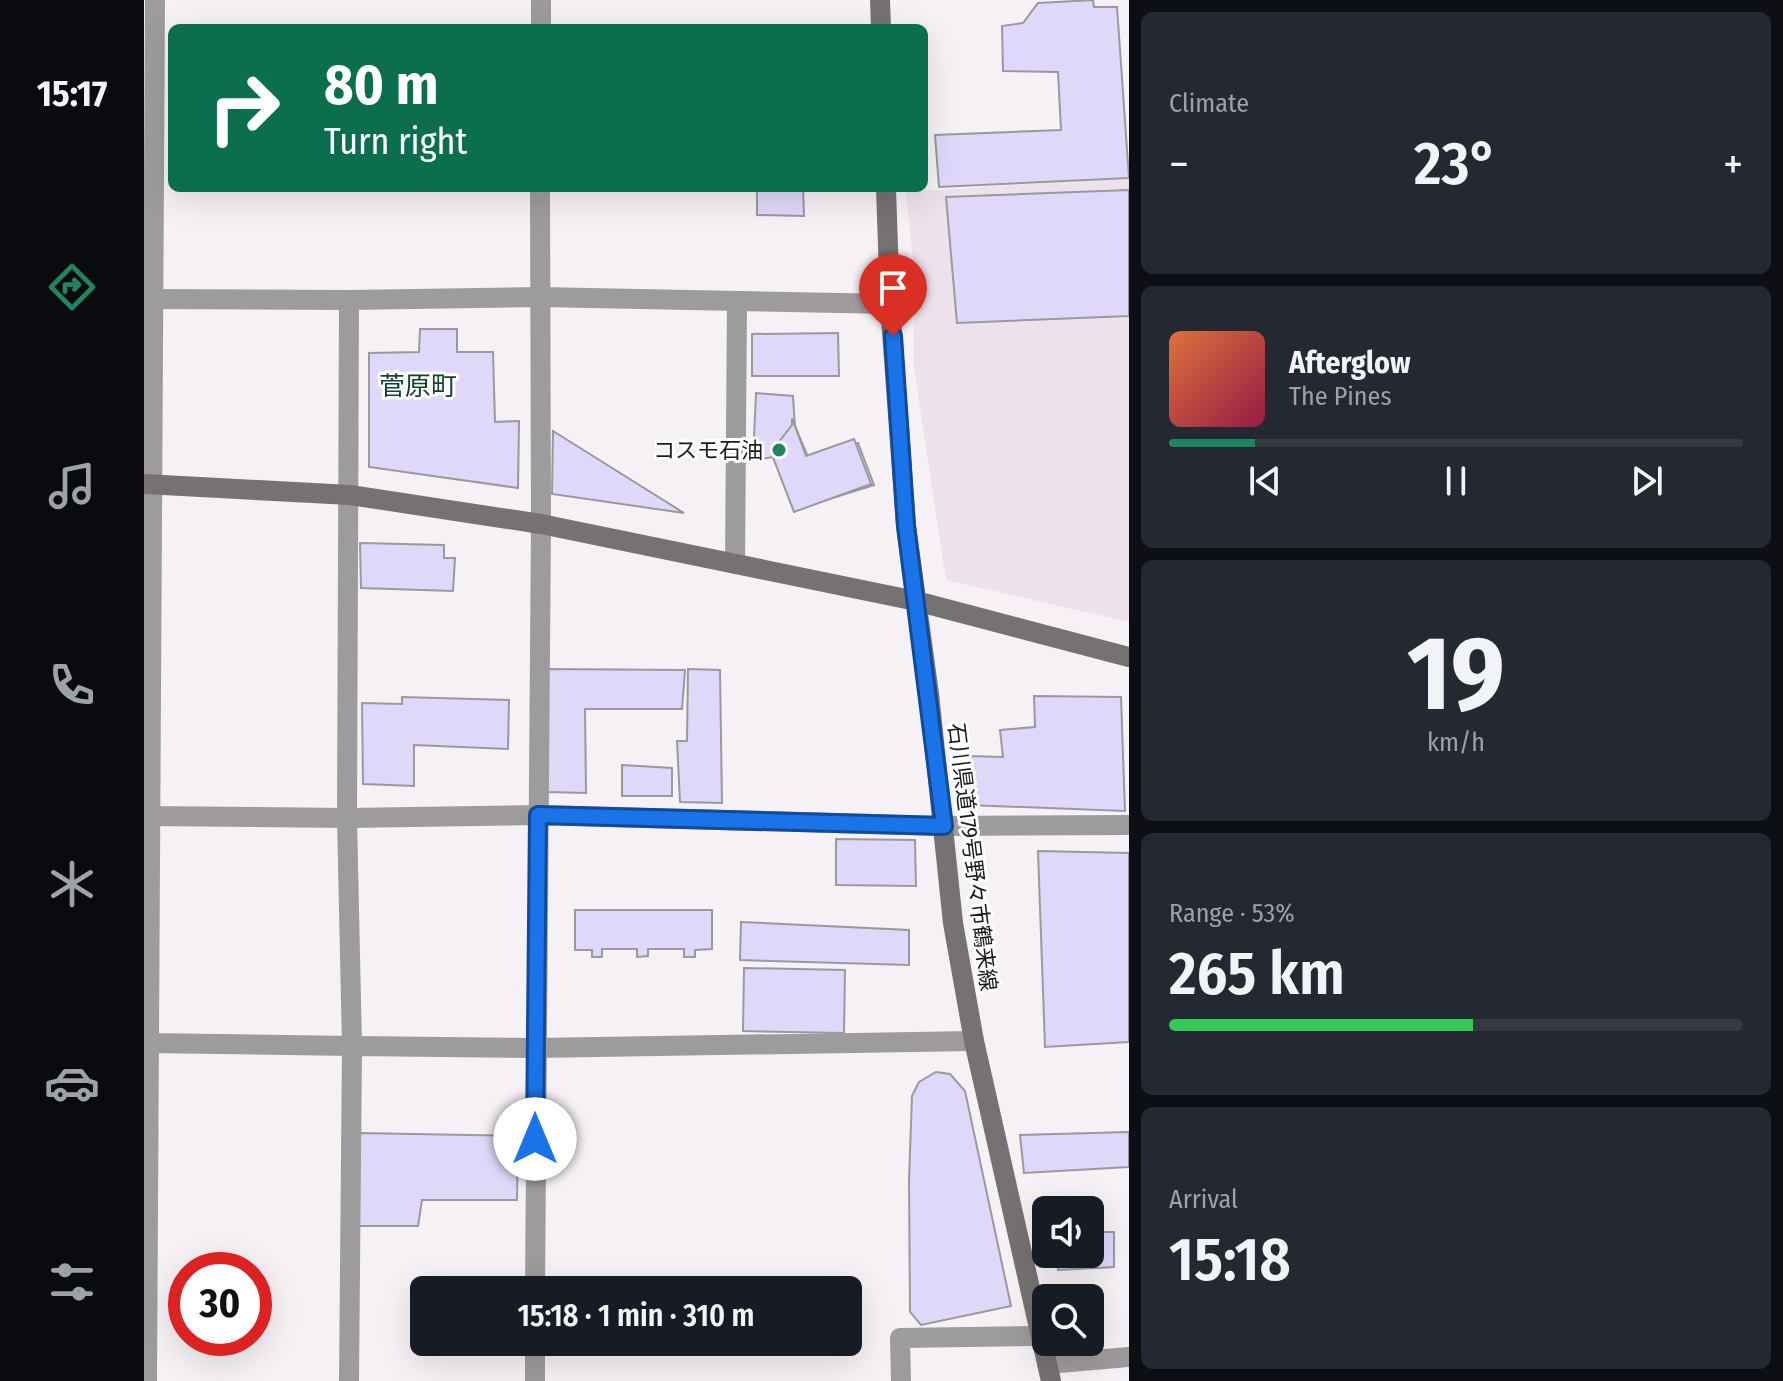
<!DOCTYPE html>
<html lang="en">
<head>
<meta charset="utf-8">
<style>
  body { margin:0; font-family:"Fira Sans Condensed","Noto Sans JP",sans-serif; background:#242831; color:#f1f3f6; height:100vh; display:flex; flex-direction:column; font-size:30px; white-space:nowrap }
  * { box-sizing:border-box; margin:0 }
  p { font-size:26px; color:#9ea1a6 }
  .icon { flex:none; width:44px; height:44px; fill:none; stroke:currentColor; stroke-width:2; stroke-linecap:round; stroke-linejoin:round }
  .map { position:relative; flex:1; overflow:hidden }
  .sheet { display:flex; flex-direction:column; gap:12px; padding:12px; background:#0d0f14; width:654px }
  .sheet>* { flex:none }
  .banner { position:absolute; left:24px; top:24px; width:760px; height:168px; border-radius:12px; box-shadow:0 8px 32px #0002; background:#0b6e4f; color:#fff; overflow:hidden }
  .controls { position:absolute; left:888px; top:1196px; display:grid; gap:16px }
  .controls a { display:grid; place-items:center; width:72px; height:72px; border-radius:12px; background:#171b24; box-shadow:0 8px 32px #0002; font-size:40px }
  .speed { position:absolute; left:24px; top:1252px; display:flex; gap:16px; font-size:40px; font-weight:700; text-align:center }
  .speed>* { display:grid; place-content:center; width:104px; height:104px; border-radius:50%; background:#171b24; box-shadow:0 8px 32px #0002; line-height:1 }
  .speed .limit { border:12px solid #d22; background:#fff; color:#111 }
  .pin { position:absolute; display:grid; place-items:center; width:68px; height:68px; color:#fff; margin:-82px -34px; border-radius:50% 50% 50% 0; rotate:-45deg; box-shadow:0 0 8px #0007 }
  .pin .icon { rotate:45deg }
  .me { position:absolute; width:88px; margin:-44px; rotate:0deg; stroke-linejoin:round; filter:drop-shadow(0 0 6px #0008) }
  .turn { display:flex; align-items:center; gap:28px; height:168px; padding:0 24px; font-size:36px }
  .turn .icon { width:104px; height:104px; stroke-width:2.5 }
  .turn b { display:block; font-size:56px; line-height:68px }
  .big { font-size:60px; font-weight:600; line-height:1.1 }
  .sheet .tile { flex:1; display:flex; flex-direction:column; justify-content:center; gap:12px; min-width:0; padding:0 28px; border-radius:12px; background:#242831 }
  .sheet .dial { align-items:center; gap:0 }
  .dial b { font-size:104px; line-height:1 }
  .song { display:flex; align-items:center; gap:24px }
  .cover { width:96px; height:96px; border-radius:12px; background:linear-gradient(135deg,hsl(20 70% 55%),hsl(340 70% 35%)) }
  .played { height:8px; border-radius:4px; background:linear-gradient(90deg,#1f845f 15%,#363941 15%) }
  .keys { display:flex; justify-content:space-around; direction:ltr }
  .heat { display:flex; justify-content:space-between; align-items:center; font-size:44px; direction:ltr }
  .charge { height:12px; border-radius:6px; background:linear-gradient(90deg,#34c759 53%,#363941 0) }
  .trip { position:absolute; left:266px; top:1276px; width:452px; height:80px; border-radius:12px; background:#171b24; box-shadow:0 8px 32px #0002; font-weight:600; line-height:80px; text-align:center }
  main { display:flex; flex:1; min-height:0 }
  .tab-bar { display:flex; flex-direction:column; width:144px; justify-content:space-around; align-items:center; background:#090b0e; color:#9ea1a6 }
  .tab-bar .icon { width:56px; height:56px }
  .tab-bar .current { color:#1f845f }
  .tab-bar b { font-size:36px; color:#f1f3f6 }
  .map>svg:first-child { display:block }
</style>
</head>
<body>
<main>
<nav class="tab-bar">
<b>15:17</b>
<svg class="icon current" aria-label="directions" viewBox="0 0 24 24"><path d="M12 3l9 9-9 9-9-9zM9 14v-3h6M13 9l2 2-2 2"/></svg>
<svg class="icon" aria-label="music" viewBox="0 0 24 24"><path d="M9 18V5l10-2v13"/><circle cx="6" cy="18" r="3"/><circle cx="16" cy="16" r="3"/></svg>
<svg class="icon" aria-label="phone" viewBox="0 0 24 24"><path d="M5 4h4l2 5-3 2q2 4 5 5l2-3 5 2v4C11 20 4 13 5 4z"/></svg>
<svg class="icon" aria-label="climate" viewBox="0 0 24 24"><path d="M12 3v18M4 7l16 10M4 17L20 7"/></svg>
<svg class="icon" aria-label="car" viewBox="0 0 24 24"><path d="M5 17H2v-5l4-1 3-4h7l3 4 3 1v5h-3M9 17h6M6 11h13"/><circle cx="7" cy="17" r="2"/><circle cx="17" cy="17" r="2"/></svg>
<svg class="icon" aria-label="filters" viewBox="0 0 24 24"><path d="M4 7h16M4 17h16"/><circle cx="9" cy="7" r="2"/><circle cx="15" cy="17" r="2"/></svg>
</nav>
<div class="map">
<svg width="985" height="1381" viewBox="0 0 985 1381">
  <rect width="100%" height="100%" fill="#f5f1f5"/>
  <path fill="#ede2ec" d="M985,178V622L802,580L770,368V270L762,192Z"/>
  <g fill="#e0d8f9" stroke="#9a999d" stroke-width="2">
    <path d="M949,0L950,7H973L985,178L795,187L791,135L917,130L914,72L859,71L858,26L879,23L894,3Z"/>
    <path d="M613,188H659L660,216L613,215Z"/>
    <path d="M985,190V316L813,323L802,197Z"/>
    <path d="M276,329H313V352H349L351,422L375,421L374,488L225,467V353L275,352Z"/>
    <path d="M694,333L695,376H608V334Z"/>
    <path d="M612,393L649,396L651,426L664,457L714,443L730,485L650,510L629,457L609,460Z"/>
    <path d="M648,418L662,456L710,439L727,484L650,512L627,452L648,425Z"/>
    <path d="M409,431L540,513L408,494Z"/>
    <path d="M216,543L300,545V558H311L309,591L217,588Z"/>
    <path d="M404,669L541,670L538,709H441L442,793L403,792Z"/>
    <path d="M544,669L576,670L578,803L536,802L533,741H543Z"/>
    <path d="M890,696L977,697L981,811L824,805L825,756L859,757L856,730L891,727Z"/>
    <path d="M258,697L365,700L364,749L270,745V786L219,784L218,703L258,704Z"/>
    <path d="M478,765L528,768V796H478Z"/>
    <path d="M692,839L771,840L772,886L692,885Z"/>
    <path d="M894,851L985,853V1042L901,1047Z"/>
    <path d="M431,910H568V949L551,950V957H540V949H504V956L493,957V949H458V957H448V950H431Z"/>
    <path d="M597,922L765,930V965L596,960Z"/>
    <path d="M600,968L701,970L700,1033L599,1031Z"/>
    <path d="M792,1072L806,1074L821,1091L867,1306L777,1325L766,1312L765,1180L768,1096L775,1082Z"/>
    <path d="M985,1132V1167L880,1173L876,1135Z"/>
    <path d="M216,1133L374,1136L373,1200H278L274,1226H214Z"/>
    <path d="M946,1232H970V1267L914,1270V1254H946Z"/>
  </g>
  <g fill="none" stroke-linecap="round" stroke-linejoin="round">
    <g stroke="#9e9b9c" stroke-width="20">
      <path d="M397,28V0"/>
      <path d="M0,299L205,300L396,297L746,304"/>
      <path d="M591,564L593,301"/>
      <path d="M0,816L203,818L394,815L800,826L985,825"/>
      <path d="M0,1043L208,1046L203,818L205,300"/>
      <path d="M391,1290L397,524L396,188"/>
      <path d="M903,1364L985,1357"/>
      <path d="M3,1381L11,0"/>
      <path d="M205,1381L208,1046L391,1048L830,1041"/>
      <path d="M391,1381V1342"/>
      <path d="M757,1381L756,1338L897,1336"/>
    </g>
    <g stroke="#767272" stroke-width="20">
      <path d="M736,0L737,28"/>
      <path d="M742,188L746,304L762,526L785,694L809,923L830,1041L907,1381"/>
      <path d="M0,484L206,495L397,524L772,601L985,657"/>
    </g>
  </g>
  <g fill="none" stroke-linecap="round" stroke-linejoin="round">
    <g stroke="#114b97" stroke-width="20">
      <path id="route" d="M391,1139L394,815L800,826L762,526L749,336"/>
    </g>
    <use href="#route" stroke="#1a73e8" stroke-width="14"/>
  </g>
  <circle fill="#1f845f" stroke="#fff" stroke-width="3" cx="635" cy="450" r="8"/>
  <g text-anchor="middle" stroke-width="6" stroke-linejoin="round" paint-order="stroke">
    <g font-size="22" fill="#1c1a1c" stroke="#fff" text-anchor="end">
      <text x="619" y="458">コスモ石油</text>
    </g>
    <g font-size="22" fill="#1c1a1c" stroke="#fff">
      <text transform="translate(829 857) rotate(83)" y="8">石川県道179号野々市鶴来線</text>
    </g>
    <g font-size="26" fill="#13412e" stroke="#fff">
      <text x="274" y="395">菅原町</text>
    </g>
  </g>
</svg>
<div class="controls">
<a><svg class="icon" aria-label="sound" viewBox="0 0 24 24"><path d="M4 9h4l5-4v14l-5-4H4zM17 9q2 3 0 6"/></svg></a>
<a><svg class="icon" aria-label="search" viewBox="0 0 24 24"><circle cx="10" cy="10" r="6"/><path d="M15 15l6 6"/></svg></a>
</div>
<div class="speed"><div class="limit">30</div></div>
<div class="pin" style="left:749px;top:336px;background:#d93025"><svg class="icon" aria-label="arrive" viewBox="0 0 24 24"><path d="M6 21V4h12l-3 4 3 4H6"/></svg></div>
<svg class="me" style="left:391px;top:1139px" viewBox="-20 -20 40 40"><circle r="19" fill="#fff"/><path d="M0-13L10 11 0 6-10 11z" fill="#1a73e8"/></svg>
<div class="trip">15:18 · 1 min · 310 m</div>
<div class="banner">
<div class="turn"><svg class="icon" aria-label="right" viewBox="0 0 24 24"><path d="M7 20v-9h11M14 6l5 5-5 5"/></svg><div><b>80 m</b>Turn right</div></div>
</div>
</div>
<section class="sheet">
<div class="tile"><p>Climate</p>
<div class="heat"><a>−</a><b class="big">23°</b><a>+</a></div>
</div>
<div class="tile">
<div class="song"><i class="cover"></i><div><b>Afterglow</b><p>The Pines</p></div></div>
<div class="played"></div>
<div class="keys"><svg class="icon" aria-label="previous" viewBox="0 0 24 24"><path d="M18 5L8 12l10 7zM5 5v14"/></svg><svg class="icon" aria-label="pause" viewBox="0 0 24 24"><path d="M8 5v14M16 5v14"/></svg><svg class="icon" aria-label="next" viewBox="0 0 24 24"><path d="M6 5l10 7-10 7zM19 5v14"/></svg></div>
</div>
<div class="tile dial"><b>19</b><p>km/h</p></div>
<div class="tile"><p>Range · 53%</p><b class="big">265 km</b><div class="charge"></div></div>
<div class="tile"><p>Arrival</p><b class="big">15:18</b></div>
</section>
</main>
</body>
</html>
